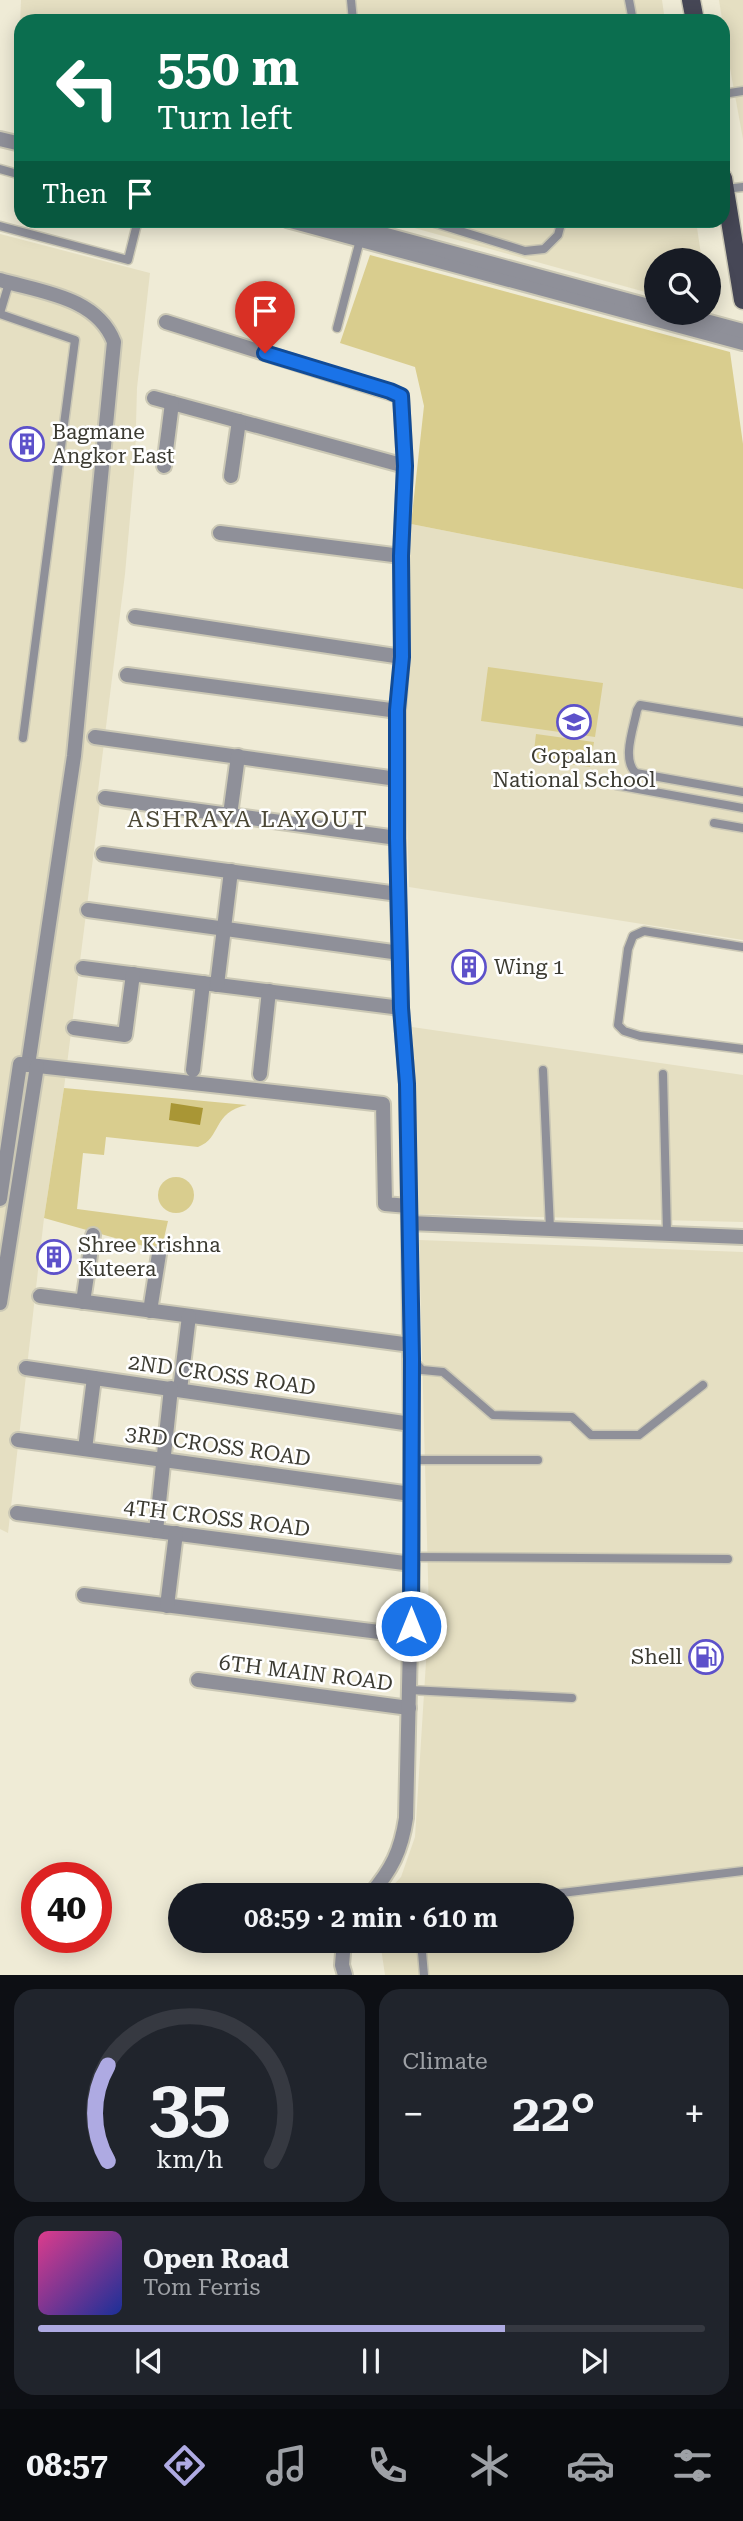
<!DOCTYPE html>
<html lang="en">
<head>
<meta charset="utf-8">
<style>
  body { margin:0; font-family:"Roboto Serif",serif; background:#20242c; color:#f1f3f6; height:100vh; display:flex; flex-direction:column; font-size:26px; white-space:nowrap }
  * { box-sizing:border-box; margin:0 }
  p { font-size:23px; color:#9ea1a6 }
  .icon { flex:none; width:38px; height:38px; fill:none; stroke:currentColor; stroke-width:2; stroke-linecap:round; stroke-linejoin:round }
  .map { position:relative; height:1975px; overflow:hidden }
  .panel { display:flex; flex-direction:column; gap:14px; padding:14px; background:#0d0f14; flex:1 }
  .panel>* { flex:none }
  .banner { position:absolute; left:14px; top:14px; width:716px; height:214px; border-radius:21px; box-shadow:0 4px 18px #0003; background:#0b6e4f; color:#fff; overflow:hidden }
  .tools { position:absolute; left:644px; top:248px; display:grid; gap:14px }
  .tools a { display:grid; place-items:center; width:77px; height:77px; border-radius:50%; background:#171b24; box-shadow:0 4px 18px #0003; font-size:35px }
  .speed { position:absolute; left:21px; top:1862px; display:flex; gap:14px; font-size:35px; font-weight:700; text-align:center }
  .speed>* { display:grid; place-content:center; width:91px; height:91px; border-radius:50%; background:#171b24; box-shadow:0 4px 18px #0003; line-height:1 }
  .speed .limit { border:10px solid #d22; background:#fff; color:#111 }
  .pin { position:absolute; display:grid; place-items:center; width:60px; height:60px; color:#fff; margin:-72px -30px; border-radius:50% 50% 50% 0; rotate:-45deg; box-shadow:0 0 7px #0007 }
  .pin .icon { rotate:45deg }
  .me { position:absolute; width:77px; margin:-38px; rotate:0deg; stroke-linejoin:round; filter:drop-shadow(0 0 5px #0008) }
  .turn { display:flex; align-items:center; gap:24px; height:147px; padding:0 28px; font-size:32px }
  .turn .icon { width:91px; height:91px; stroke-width:2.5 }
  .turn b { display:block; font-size:49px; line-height:60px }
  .then { display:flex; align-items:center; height:66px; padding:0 28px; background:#0003; gap:14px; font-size:26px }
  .big { font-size:52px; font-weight:600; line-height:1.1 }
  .panel .tile { flex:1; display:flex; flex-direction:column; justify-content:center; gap:10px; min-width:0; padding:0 24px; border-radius:21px; background:#20242c }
  .panel .dial { align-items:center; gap:0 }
  .dial svg { height:182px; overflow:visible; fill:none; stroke:#363941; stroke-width:7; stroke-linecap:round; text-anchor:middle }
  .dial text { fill:#f1f3f6; stroke:none }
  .song { display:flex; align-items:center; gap:21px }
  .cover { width:84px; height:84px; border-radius:10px; background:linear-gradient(135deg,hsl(330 70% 55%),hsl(230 70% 35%)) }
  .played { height:7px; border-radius:4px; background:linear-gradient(90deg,#aeaae2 70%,#363941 70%) }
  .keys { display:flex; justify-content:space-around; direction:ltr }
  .heat { display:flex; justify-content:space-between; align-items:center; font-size:38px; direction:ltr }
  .panel .tiles { flex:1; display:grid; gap:14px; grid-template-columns:1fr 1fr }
  .tile:last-child { grid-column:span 2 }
  .trip { position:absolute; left:168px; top:1883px; width:406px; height:70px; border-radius:35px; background:#171b24; box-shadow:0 4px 18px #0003; font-weight:600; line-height:70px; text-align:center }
  .tab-bar { display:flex; height:112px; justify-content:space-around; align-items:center; background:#090b0e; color:#9ea1a6 }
  .tab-bar .icon { width:49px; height:49px }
  .tab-bar .current { color:#aeaae2 }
  .tab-bar b { font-size:32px; color:#f1f3f6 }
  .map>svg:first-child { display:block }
</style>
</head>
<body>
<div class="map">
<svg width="743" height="1975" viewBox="0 0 743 1975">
  <rect width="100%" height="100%" fill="#efebd6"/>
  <g fill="#e5dfc2">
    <path d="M21,0H662L665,21H21V124L16,122Z"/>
    <path d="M719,0H743V139L729,63Z"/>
    <path d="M389,221H696L702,261H656V295Z"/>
    <path d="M0,234L150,273L137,388L135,462L125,574L98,791L100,803L64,1088L44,1218L8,1533L0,1529Z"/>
    <path d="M411,524L743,589V940L409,887L405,742Z"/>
    <path d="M412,1027L743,1075V1222L418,1214Z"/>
    <path d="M419,1240L743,1252V1975H385L380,1941H562V1895H384L401,1877L415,1837L429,1614Z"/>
  </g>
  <g fill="#d9cd8e">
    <path d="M370,255L730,352L743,444V589L411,524L424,406L415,367L340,343Z"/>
    <path d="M488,667L603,683L595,737L481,721Z"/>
    <path d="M536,734L594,742L590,767L533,759Z"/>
    <path d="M64,1088L247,1105C212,1112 222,1138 198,1147L106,1137L104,1155L83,1153L77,1209L168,1221L161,1251L44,1218Z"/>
    <circle cx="176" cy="1195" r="18"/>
  </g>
  <path fill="#a99635" d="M171,1103L203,1108L200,1125L169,1120Z"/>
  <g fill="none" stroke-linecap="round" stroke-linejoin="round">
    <g stroke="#cbc8b5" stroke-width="11">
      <g id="service">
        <path d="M351,0L353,21"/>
        <path d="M629,0L633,21"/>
        <path d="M723,94L743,91"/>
        <path d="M0,169L21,175"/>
        <path d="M725,189L743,187"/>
        <path d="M425,220L525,251L544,249L558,235L562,220"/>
        <path d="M0,226L128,260L138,220"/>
        <path d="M0,313L9,283"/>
        <path d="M0,314L75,340L23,738"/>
        <path d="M337,328L360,240"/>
        <path d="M743,722L640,705L637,710C634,727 621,760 636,773L743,792"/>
        <path d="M616,785L743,808"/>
        <path d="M714,823L743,828"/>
        <path d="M743,947L644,931L633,936L628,949L618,1025L624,1031L640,1036L743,1049"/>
        <path d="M543,1070L550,1229"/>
        <path d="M663,1074L667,1233"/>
        <path d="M412,1359L422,1370L443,1372L493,1415L572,1417L591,1435H639L703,1385"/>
        <path d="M411,1460H538"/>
        <path d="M412,1557L728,1559"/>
        <path d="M410,1690L572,1698"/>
        <path d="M545,1895L743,1871"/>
        <path d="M421,1941L424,1975"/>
      </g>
    </g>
    <g stroke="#cbc8b5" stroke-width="18">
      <g id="minor">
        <path d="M0,280C41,292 97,297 114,342L74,756L28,1065"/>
        <path d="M166,322L401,396L405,466L401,556L402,657L398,711V894L401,1008L407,1084L409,1223"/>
        <path d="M154,398L405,466"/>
        <path d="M164,466L172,403"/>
        <path d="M231,476L239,421"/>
        <path d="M220,533L401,556"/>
        <path d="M135,617L402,657"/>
        <path d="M127,675L398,711"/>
        <path d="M95,737L397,779"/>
        <path d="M105,798L397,838"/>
        <path d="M230,815L238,756"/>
        <path d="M103,854L398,894"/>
        <path d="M88,910L400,953"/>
        <path d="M83,968L401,1008"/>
        <path d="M217,985L231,871"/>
        <path d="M74,1028L125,1035L133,974"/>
        <path d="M193,1070L203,983"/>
        <path d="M260,1074L269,991"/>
        <path d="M0,1199L20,1064L383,1104L385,1204L408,1206"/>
        <path d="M40,1296L411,1345"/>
        <path d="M83,1302L93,1235"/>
        <path d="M0,1303L37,1066"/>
        <path d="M150,1311L159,1254"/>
        <path d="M26,1368L411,1424"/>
        <path d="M180,1390L189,1316"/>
        <path d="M18,1440L411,1494"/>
        <path d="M85,1449L94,1378"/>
        <path d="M17,1513L412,1564"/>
        <path d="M156,1531L171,1388"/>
        <path d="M84,1595L411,1636"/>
        <path d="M167,1606L176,1533"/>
        <path d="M198,1680L409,1708"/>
      </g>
    </g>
    <g stroke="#cbc8b5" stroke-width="18">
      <g id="tertiary">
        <path d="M0,139L21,144"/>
        <path d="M287,220L743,343"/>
        <path d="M331,220L656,308"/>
        <path d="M676,313L743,331"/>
        <path d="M370,1895C392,1869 401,1851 406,1818L412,1557L409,1223L743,1237"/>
        <path d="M344,1941L342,1965L345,1975"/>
      </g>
    </g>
    <g stroke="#cbc8b5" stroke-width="21">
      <g id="primary">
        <path d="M691,0L695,21"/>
        <path d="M723,178L743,300"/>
      </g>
    </g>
    <use href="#service" stroke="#8f9099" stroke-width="8"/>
    <use href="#minor" stroke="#8f9099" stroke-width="14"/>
    <use href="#tertiary" stroke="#8f9099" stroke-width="14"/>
    <use href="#primary" stroke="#464756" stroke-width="18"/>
  </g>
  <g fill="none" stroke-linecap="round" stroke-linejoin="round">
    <g stroke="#114b97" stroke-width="18">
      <path id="route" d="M265,353L390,391L401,396L405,466L401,556L402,657L397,710V838L401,1008L407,1084L412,1359L411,1626"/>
    </g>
    <use href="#route" stroke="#1a73e8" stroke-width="12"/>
  </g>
  <defs>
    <g id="building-ring" transform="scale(1.75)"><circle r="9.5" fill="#fff" stroke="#5d51ca" stroke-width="1.5"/><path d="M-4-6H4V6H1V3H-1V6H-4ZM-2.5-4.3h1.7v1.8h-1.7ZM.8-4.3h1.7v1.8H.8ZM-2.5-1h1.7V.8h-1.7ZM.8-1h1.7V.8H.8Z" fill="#5d51ca"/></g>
    <g id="school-ring" transform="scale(1.75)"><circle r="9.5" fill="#fff" stroke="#5d51ca" stroke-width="1.5"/><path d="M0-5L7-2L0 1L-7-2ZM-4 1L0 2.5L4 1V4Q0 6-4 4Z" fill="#5d51ca"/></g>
    <g id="fuel-ring" transform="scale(1.75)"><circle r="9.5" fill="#fff" stroke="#5d51ca" stroke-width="1.5"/><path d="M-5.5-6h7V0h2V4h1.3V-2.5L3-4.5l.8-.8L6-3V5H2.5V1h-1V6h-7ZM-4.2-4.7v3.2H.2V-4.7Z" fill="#5d51ca"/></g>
  </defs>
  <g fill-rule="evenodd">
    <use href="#building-ring" x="27" y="444"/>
    <use href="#school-ring" x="574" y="722"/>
    <use href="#building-ring" x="469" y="967"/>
    <use href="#building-ring" x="54" y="1257"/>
    <use href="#fuel-ring" x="706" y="1657"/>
  </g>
  <g text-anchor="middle" stroke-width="5" stroke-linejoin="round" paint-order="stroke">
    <g font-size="21" fill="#3c3b32" stroke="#fff" text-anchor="start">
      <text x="52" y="439">Bagmane<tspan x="52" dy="24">Angkor East</tspan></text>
      <text x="574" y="763" text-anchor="middle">Gopalan<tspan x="574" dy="24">National School</tspan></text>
      <text x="494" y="974">Wing 1</text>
      <text x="78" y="1252">Shree Krishna<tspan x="78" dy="24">Kuteera</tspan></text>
      <text x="682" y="1664" text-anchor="end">Shell</text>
    </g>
    <g font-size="21" fill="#3c3b32" stroke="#fff">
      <text transform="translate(222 1375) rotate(8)" y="7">2ND CROSS ROAD</text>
      <text transform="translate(218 1446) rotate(8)" y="7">3RD CROSS ROAD</text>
      <text transform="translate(217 1518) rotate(7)" y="7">4TH CROSS ROAD</text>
      <text transform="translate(306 1673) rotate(7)" y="7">6TH MAIN ROAD</text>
    </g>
    <g font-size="23" letter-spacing="2" fill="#4c4836" stroke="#fff">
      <text x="248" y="827">ASHRAYA LAYOUT</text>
    </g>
  </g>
</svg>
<div class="tools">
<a><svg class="icon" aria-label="search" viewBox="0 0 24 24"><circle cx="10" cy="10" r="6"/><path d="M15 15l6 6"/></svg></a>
</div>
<div class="speed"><div class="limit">40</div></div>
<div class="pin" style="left:265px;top:353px;background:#d93025"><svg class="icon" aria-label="arrive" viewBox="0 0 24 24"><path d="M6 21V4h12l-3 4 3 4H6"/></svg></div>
<svg class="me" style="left:411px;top:1626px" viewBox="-20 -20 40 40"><circle r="17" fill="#1a73e8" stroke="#fff" stroke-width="3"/><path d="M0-11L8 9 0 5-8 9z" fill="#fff"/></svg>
<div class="trip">08:59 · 2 min · 610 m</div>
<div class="banner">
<div class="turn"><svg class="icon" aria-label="left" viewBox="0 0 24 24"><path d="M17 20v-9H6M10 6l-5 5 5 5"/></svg><div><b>550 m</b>Turn left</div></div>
<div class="then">Then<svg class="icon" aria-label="arrive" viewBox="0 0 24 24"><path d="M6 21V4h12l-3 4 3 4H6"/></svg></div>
</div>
</div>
<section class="panel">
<div class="tiles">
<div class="tile dial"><svg viewBox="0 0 100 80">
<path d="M14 69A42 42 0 1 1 86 69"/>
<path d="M14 69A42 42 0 0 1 14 27" stroke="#aeaae2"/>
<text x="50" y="56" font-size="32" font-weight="700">35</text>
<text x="50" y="72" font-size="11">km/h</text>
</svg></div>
<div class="tile"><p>Climate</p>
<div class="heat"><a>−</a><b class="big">22°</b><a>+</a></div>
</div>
<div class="tile">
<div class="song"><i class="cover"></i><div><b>Open Road</b><p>Tom Ferris</p></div></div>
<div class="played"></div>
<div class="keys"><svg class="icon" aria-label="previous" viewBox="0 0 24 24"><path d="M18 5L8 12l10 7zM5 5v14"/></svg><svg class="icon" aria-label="pause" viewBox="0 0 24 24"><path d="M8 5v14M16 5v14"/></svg><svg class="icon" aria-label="next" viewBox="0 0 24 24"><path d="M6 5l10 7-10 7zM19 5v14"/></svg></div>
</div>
</div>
</section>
<nav class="tab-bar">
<b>08:57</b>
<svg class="icon current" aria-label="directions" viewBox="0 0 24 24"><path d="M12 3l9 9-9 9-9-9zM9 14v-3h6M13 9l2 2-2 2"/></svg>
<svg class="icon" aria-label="music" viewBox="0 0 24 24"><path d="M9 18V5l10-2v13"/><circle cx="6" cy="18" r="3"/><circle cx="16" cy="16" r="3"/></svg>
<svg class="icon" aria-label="phone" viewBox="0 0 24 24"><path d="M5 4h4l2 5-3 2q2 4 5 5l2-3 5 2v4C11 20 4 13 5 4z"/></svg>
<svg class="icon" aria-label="climate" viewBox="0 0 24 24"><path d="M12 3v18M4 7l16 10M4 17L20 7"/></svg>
<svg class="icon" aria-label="car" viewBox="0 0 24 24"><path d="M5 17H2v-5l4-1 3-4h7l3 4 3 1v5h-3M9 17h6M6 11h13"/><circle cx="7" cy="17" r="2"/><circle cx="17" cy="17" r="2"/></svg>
<svg class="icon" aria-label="filters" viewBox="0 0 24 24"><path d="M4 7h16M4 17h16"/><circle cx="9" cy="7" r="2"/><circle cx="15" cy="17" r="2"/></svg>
</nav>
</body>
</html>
